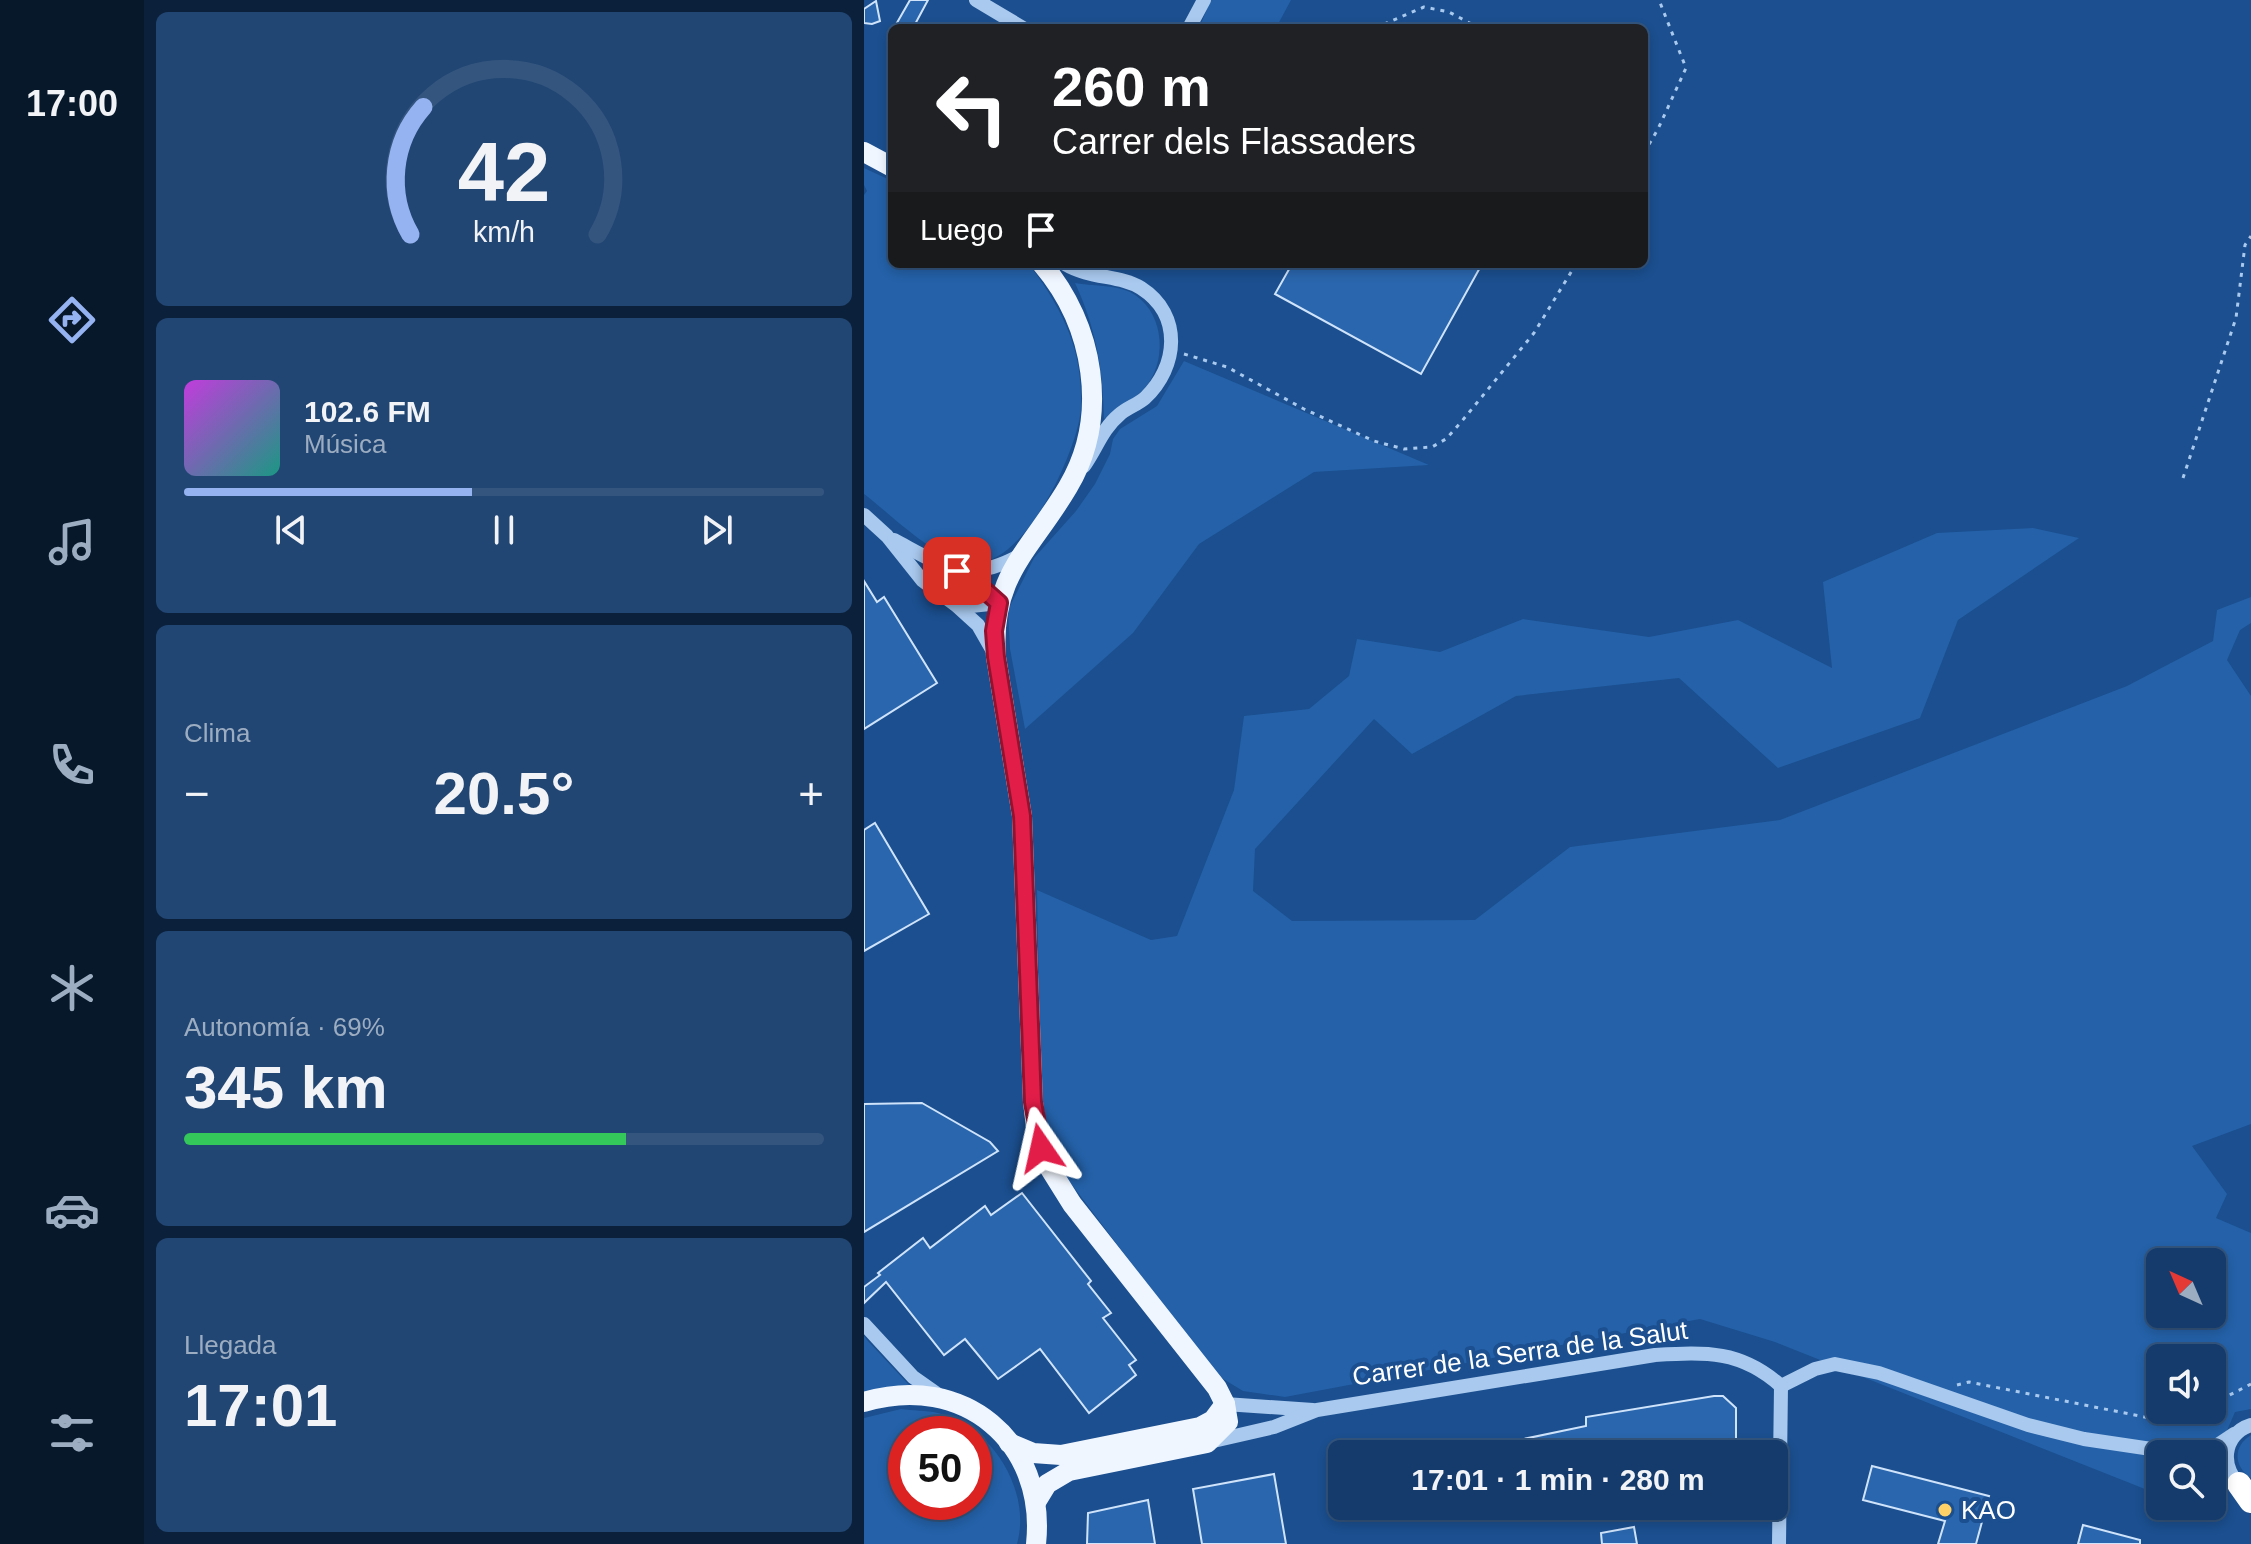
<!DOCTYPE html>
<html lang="es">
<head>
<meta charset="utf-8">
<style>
  body { margin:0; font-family:Arial,sans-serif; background:#214673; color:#f1f3f6; height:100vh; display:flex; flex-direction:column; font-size:30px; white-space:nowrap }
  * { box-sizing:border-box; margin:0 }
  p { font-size:26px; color:#9dadc1 }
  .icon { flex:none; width:44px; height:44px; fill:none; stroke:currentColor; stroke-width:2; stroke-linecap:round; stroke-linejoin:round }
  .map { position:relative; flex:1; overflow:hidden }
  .drawer { display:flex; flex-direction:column; gap:12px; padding:12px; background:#0b203b; width:720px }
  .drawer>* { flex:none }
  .top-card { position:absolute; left:24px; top:24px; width:760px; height:244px; border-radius:12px; box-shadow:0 4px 12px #0003,0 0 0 2px #33557e; background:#202124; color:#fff; overflow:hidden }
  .needle { width:52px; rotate:316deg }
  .buttons { position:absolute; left:1282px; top:1248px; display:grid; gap:16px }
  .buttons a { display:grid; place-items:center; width:80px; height:80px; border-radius:12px; background:#143b6b; box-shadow:0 4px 12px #0003,0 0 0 2px #33557e; font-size:40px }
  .speed { position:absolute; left:24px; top:1416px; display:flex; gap:16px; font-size:40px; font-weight:700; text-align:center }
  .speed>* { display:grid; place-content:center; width:104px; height:104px; border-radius:50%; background:#143b6b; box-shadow:0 4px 12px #0003,0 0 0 2px #33557e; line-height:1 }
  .speed .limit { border:12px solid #d22; background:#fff; color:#111 }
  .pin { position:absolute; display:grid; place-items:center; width:68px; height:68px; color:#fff; margin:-34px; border-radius:16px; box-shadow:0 4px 12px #0006 }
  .me { position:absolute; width:88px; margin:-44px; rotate:349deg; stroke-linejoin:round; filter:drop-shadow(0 0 6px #0008) }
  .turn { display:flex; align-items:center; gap:28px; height:168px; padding:0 32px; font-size:36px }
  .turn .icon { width:104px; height:104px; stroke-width:2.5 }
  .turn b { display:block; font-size:56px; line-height:68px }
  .then { display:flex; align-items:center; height:76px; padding:0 32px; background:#0003; gap:16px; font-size:30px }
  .big { font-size:60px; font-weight:700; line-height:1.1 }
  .drawer .tile { flex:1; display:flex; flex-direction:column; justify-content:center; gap:12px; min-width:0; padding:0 28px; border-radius:12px; background:#214673 }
  .drawer .dial { align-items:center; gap:0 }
  .dial svg { height:208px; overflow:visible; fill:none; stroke:#33557e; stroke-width:7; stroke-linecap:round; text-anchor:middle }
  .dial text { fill:#f1f3f6; stroke:none }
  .song { display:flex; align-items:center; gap:24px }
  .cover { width:96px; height:96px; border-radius:12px; background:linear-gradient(135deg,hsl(290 70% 55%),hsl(170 70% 35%)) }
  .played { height:8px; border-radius:4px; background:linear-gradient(90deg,#95b2f1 45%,#33557e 45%) }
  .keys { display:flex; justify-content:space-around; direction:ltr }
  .heat { display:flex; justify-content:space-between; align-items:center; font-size:44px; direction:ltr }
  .charge { height:12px; border-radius:6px; background:linear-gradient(90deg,#34c759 69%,#33557e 0) }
  .trip { position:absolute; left:464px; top:1440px; width:460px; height:80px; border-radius:12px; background:#143b6b; box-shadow:0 4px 12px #0003,0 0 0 2px #33557e; font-weight:700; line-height:80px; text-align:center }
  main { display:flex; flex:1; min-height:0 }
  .menu { display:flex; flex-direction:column; width:144px; justify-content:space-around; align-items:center; background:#08182b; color:#9dadc1 }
  .menu .icon { width:56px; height:56px }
  .menu .on { color:#95b2f1 }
  .menu b { font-size:36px; color:#f1f3f6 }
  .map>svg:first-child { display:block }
</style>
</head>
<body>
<main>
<nav class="menu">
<b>17:00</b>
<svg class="icon on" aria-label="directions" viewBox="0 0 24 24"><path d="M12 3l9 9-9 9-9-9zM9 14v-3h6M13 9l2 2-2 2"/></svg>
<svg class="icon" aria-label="music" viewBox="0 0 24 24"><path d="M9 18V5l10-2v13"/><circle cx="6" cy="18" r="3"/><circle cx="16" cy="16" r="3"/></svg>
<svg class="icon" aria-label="phone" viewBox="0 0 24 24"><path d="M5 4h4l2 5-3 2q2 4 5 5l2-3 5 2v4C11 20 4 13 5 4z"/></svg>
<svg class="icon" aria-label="climate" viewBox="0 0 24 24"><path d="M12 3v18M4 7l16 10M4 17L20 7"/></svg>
<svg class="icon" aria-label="car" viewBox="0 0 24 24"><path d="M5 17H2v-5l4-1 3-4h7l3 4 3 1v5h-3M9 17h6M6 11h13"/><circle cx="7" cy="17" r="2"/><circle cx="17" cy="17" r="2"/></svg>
<svg class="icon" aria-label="filters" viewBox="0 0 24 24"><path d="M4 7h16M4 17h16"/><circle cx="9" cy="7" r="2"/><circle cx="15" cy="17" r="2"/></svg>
</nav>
<section class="drawer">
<div class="tile dial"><svg viewBox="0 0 100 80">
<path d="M14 69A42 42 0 1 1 86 69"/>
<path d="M14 69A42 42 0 0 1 19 20" stroke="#95b2f1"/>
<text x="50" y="56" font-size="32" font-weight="700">42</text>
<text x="50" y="72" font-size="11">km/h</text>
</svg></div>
<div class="tile">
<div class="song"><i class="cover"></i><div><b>102.6 FM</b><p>Música</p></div></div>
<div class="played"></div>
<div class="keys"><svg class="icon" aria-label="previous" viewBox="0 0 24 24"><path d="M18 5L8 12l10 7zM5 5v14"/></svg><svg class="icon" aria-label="pause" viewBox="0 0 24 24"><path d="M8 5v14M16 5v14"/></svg><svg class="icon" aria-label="next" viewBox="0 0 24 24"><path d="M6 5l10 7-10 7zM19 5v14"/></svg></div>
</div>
<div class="tile"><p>Clima</p>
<div class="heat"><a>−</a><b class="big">20.5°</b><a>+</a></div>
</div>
<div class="tile"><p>Autonomía · 69%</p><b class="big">345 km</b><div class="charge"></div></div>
<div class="tile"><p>Llegada</p><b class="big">17:01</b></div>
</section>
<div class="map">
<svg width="1387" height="1544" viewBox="0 0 1387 1544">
  <rect width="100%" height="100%" fill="#1b4f8f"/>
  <g fill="#2461a8" fill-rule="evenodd">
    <path d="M347,0H427L412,28H335Z"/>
    <path d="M0,168L28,181V264H165C190,298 213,336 216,380C217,391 218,405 216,416C209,459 159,569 106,563C70,559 29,516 0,494V195L3,191L0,185Z"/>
    <path d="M211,283C228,286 251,285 266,292C299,309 304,356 284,384C274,398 253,408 240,419C239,370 232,328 211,283Z"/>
    <path d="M320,361L565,465L450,472L335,544L269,633L161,729L146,649L144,610L170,558L212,511L231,484L246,454L249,439L256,429L293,406Z"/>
    <path d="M1169,528L1215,538L1094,620L1056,718L914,768L815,678L652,696L548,754L510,719L391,849L389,891L428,921L611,920L706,847L916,820L1263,686L1349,641L1353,610L1387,597V623L1376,630L1363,660L1387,696V1124L1328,1146L1363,1194L1352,1218L1387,1233V1409L1371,1412L1348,1465V1454H1296V1495L911,1342L836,1319L421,1397L379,1391L351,1374L187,1157L177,1104L173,890L287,940L313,936L370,790L380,716L445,709L485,676L493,639L576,652L659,619L785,637L874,620L968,668L959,582L1073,533ZM1296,1262H1348V1314H1296ZM1296,1358H1348V1410H1296Z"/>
    <path d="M0,1336L3,1340L46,1386L0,1393Z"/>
    <path d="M37,1409C49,1411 62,1410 74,1413C128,1426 168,1491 153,1544H0V1418ZM42,1434H110V1502H42Z"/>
    <path d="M1387,1435V1478C1369,1466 1369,1446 1387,1435Z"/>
  </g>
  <g fill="#2a66ad" stroke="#cfe3fa" stroke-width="2">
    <path d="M46,0H64L49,28H30Z"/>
    <path d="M12,1L16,21L8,24L0,23V9Z"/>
    <path d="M428,264H618L557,374L411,294Z"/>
    <path d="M0,581L13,602L20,597L73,683L0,729Z"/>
    <path d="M11,823L65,914L0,951V830Z"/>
    <path d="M58,1103L126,1142L134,1151L0,1232V1104Z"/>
    <path d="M158,1193L227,1281L224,1284L247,1313L239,1318L272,1360L265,1365L272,1375L225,1413L176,1349L134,1379L101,1339L80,1355L22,1282L0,1303V1287L16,1275L14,1273L59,1238L66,1248L121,1206L127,1215Z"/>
    <path d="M850,1396H859L872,1408V1454H647L645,1442L722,1426V1417Z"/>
    <path d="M1008,1466L1125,1496L1112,1544H1074L1081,1521L999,1500Z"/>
    <path d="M410,1474L422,1544H338L329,1489Z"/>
    <path d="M284,1500L291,1544H223L224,1513Z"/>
    <path d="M1219,1525L1276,1540V1544H1214Z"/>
    <path d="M770,1527L773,1544H738L737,1533Z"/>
  </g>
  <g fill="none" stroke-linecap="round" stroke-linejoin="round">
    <g stroke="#a9c9ee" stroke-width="3" stroke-dasharray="4 6" stroke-linecap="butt">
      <path d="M511,28L560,7L585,12L615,28"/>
      <path d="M780,153L794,129L822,68L795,0"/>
      <path d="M320,354L363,367L440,409L510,441L540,449L568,447L582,439L598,421L670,333L712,264"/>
      <path d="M1319,478L1372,318L1381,245L1387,236"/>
      <path d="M1093,1385L1105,1382L1301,1421L1331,1410"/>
      <path d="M1348,1404L1387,1384"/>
    </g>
    <g stroke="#a9c9ee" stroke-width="14">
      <path d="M112,0L159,28"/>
      <path d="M325,28L340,0"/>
      <path d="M201,264C226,279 256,275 277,288C319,315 314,367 281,398C273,405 262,408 255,415C239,428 232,449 220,466"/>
      <path d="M0,515L23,536L58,580L92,605L114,625L130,653"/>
      <path d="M30,540C79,566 102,585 155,556"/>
      <path d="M92,605L107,606L135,603L109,580L94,571"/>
      <path d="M0,1324L49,1377L76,1396"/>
      <path d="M361,1404L449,1410"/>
      <path d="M345,1442L410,1427L453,1410L791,1355C842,1352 877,1350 917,1386L951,1369L971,1364L1015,1373L1164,1425L1220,1439L1321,1454"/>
      <path d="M1320,1454L1349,1448L1370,1434"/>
      <path d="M1379,1487C1355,1470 1358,1434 1387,1425"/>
      <path d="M915,1544L917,1386"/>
    </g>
    <g stroke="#f0f6ff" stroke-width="20">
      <path d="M0,152L28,167"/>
      <path d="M0,1402C99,1372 183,1442 172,1544"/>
      <path d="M145,1443L169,1453L197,1455L336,1427L349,1420L361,1404"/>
      <path d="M172,1502L183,1484L205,1471L343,1443L364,1422L361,1404L353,1388L208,1204L183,1164L172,1127L169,1102L158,816L132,657C126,575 167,550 204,487C246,416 230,325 178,264"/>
    </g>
    <path stroke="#fff" stroke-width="24" d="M1375,1484L1387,1501"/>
  </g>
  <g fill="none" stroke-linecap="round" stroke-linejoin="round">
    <g stroke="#92132f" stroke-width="20">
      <path id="route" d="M93,571L109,580L135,603L130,631L132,657L158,816L169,1102L177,1148"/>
    </g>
    <use href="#route" stroke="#e11d48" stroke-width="14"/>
  </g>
  <circle fill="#ffd166" stroke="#1b4f8f" stroke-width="3" cx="1081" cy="1510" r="8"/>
  <g text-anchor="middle" stroke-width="8" stroke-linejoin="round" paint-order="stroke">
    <g font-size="26" fill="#fff" stroke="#1b4f8f">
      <text transform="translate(656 1353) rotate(-8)" y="9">Carrer de la Serra de la Salut</text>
    </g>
    <g font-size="26" fill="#fff" stroke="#1b4f8f" text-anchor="start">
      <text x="1097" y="1519">KAO</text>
    </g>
  </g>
</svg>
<div class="buttons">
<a><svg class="needle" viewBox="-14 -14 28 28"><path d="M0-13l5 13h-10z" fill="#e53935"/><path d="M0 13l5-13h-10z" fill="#9dadc1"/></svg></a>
<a><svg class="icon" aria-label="sound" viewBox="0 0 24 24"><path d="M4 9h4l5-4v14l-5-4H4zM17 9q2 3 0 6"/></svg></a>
<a><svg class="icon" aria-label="search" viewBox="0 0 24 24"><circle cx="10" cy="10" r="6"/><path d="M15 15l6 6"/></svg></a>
</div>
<div class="speed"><div class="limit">50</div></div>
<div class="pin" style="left:93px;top:571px;background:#d93025"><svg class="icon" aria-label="arrive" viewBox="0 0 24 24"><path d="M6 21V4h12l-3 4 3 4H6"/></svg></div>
<svg class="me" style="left:177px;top:1148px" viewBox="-20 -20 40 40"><path d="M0-17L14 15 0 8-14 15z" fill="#e11d48" stroke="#fff" stroke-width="4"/></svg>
<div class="trip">17:01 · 1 min · 280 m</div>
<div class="top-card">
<div class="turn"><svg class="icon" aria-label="left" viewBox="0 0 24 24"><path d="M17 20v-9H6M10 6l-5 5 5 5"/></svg><div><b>260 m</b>Carrer dels Flassaders</div></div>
<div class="then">Luego<svg class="icon" aria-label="arrive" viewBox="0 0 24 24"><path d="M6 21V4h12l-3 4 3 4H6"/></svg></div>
</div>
</div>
</main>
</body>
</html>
